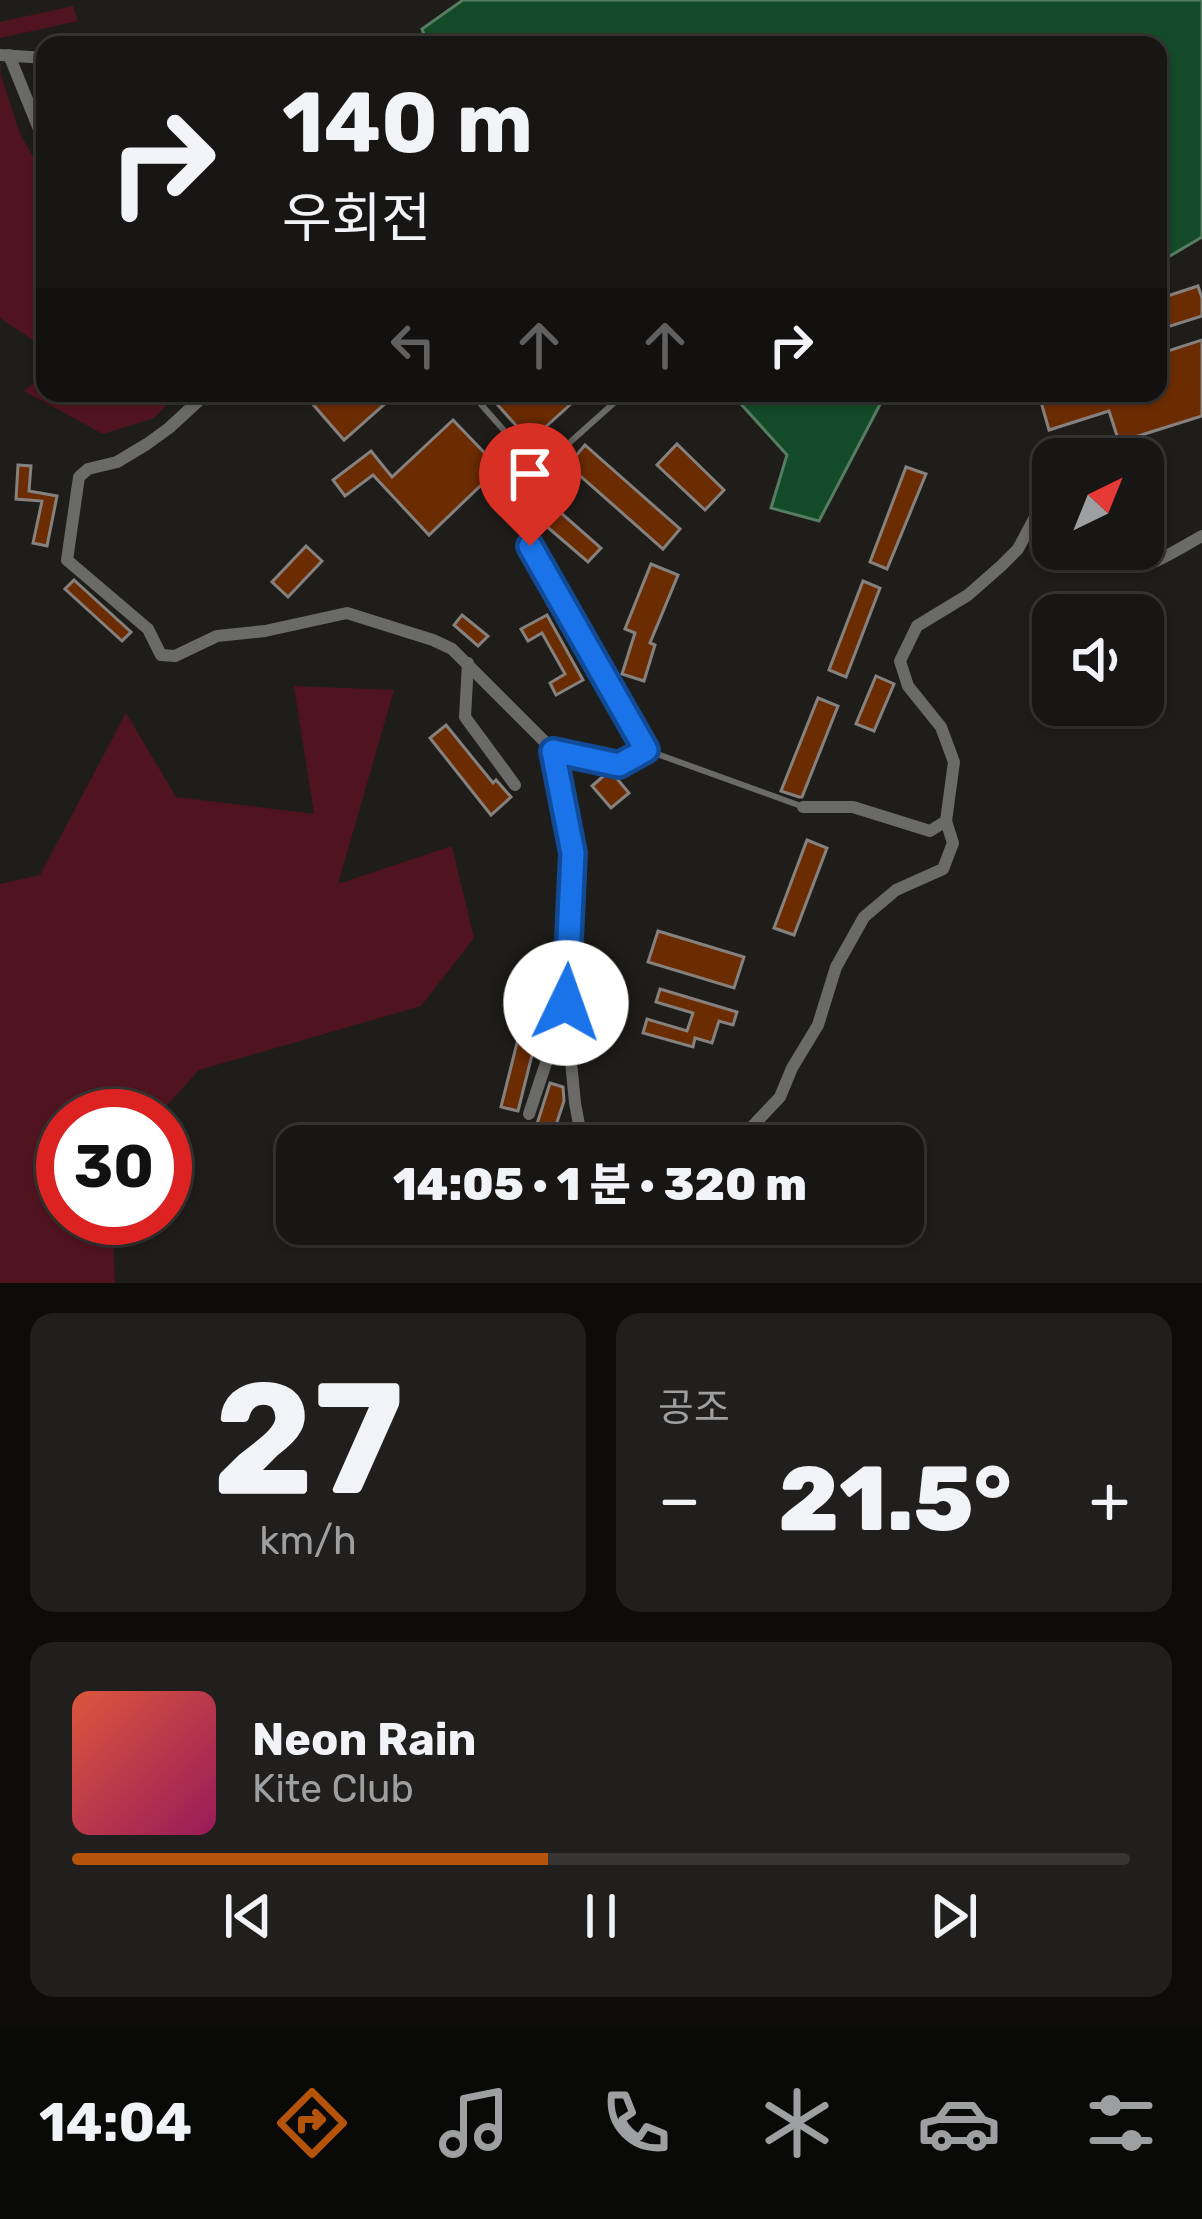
<!DOCTYPE html>
<html lang="ko">
<head>
<meta charset="utf-8">
<style>
  body { margin:0; font-family:Rubik,"Noto Sans KR",sans-serif; background:#201f1d; color:#f1f3f6; height:100vh; display:flex; flex-direction:column; font-size:45px; white-space:nowrap }
  * { box-sizing:border-box; margin:0 }
  p { font-size:39px; color:#9e9fa0 }
  .icon { flex:none; width:66px; height:66px; fill:none; stroke:currentColor; stroke-width:2; stroke-linecap:round; stroke-linejoin:round }
  .map { position:relative; height:1283px; overflow:hidden }
  .details { display:flex; flex-direction:column; gap:30px; padding:30px; background:#0d0c0b; flex:1 }
  .details>* { flex:none }
  .banner { position:absolute; left:36px; top:36px; width:1131px; height:366px; border-radius:24px; box-shadow:0 3px 9px #0004,0 0 0 3px #363534; background:#171614; color:#f1f3f6; overflow:hidden }
  .needle { width:78px; rotate:43deg }
  .controls { position:absolute; left:1032px; top:438px; display:grid; gap:24px }
  .controls a { display:grid; place-items:center; width:132px; height:132px; border-radius:24px; background:#171614; box-shadow:0 3px 9px #0004,0 0 0 3px #363534; font-size:60px }
  .speed { position:absolute; left:36px; top:1089px; display:flex; gap:24px; font-size:60px; font-weight:700; text-align:center }
  .speed>* { display:grid; place-content:center; width:156px; height:156px; border-radius:50%; background:#171614; box-shadow:0 3px 9px #0004,0 0 0 3px #363534; line-height:1 }
  .speed .limit { border:18px solid #d22; background:#fff; color:#111 }
  .pin { position:absolute; display:grid; place-items:center; width:102px; height:102px; color:#fff; margin:-123px -51px; border-radius:50% 50% 50% 0; rotate:-45deg; box-shadow:0 0 12px #0007 }
  .pin .icon { rotate:45deg }
  .me { position:absolute; width:132px; margin:-66px; rotate:3deg; stroke-linejoin:round; filter:drop-shadow(0 0 9px #0008) }
  .turn { display:flex; align-items:center; gap:42px; height:252px; padding:0 48px; font-size:54px }
  .turn .icon { width:156px; height:156px; stroke-width:2.5 }
  .turn b { display:block; font-size:84px; line-height:102px }
  .lanes { display:flex; align-items:center; height:114px; padding:0 48px; background:#0003; justify-content:center; gap:60px; direction:ltr }
  .lanes .off { opacity:.35 }
  .big { font-size:90px; font-weight:800; line-height:1.1 }
  .details .card { flex:1; display:flex; flex-direction:column; justify-content:center; gap:18px; min-width:0; padding:0 42px; border-radius:24px; background:#201f1d }
  .details .dial { align-items:center; gap:0 }
  .dial b { font-size:156px; line-height:1 }
  .song { display:flex; align-items:center; gap:36px }
  .cover { width:144px; height:144px; border-radius:18px; background:linear-gradient(135deg,hsl(10 70% 55%),hsl(330 70% 35%)) }
  .played { height:12px; border-radius:6px; background:linear-gradient(90deg,#b45309 45%,#363534 45%) }
  .keys { display:flex; justify-content:space-around; direction:ltr }
  .heat { display:flex; justify-content:space-between; align-items:center; font-size:66px; direction:ltr }
  .details .tiles { flex:1; display:grid; gap:30px; grid-template-columns:1fr 1fr }
  .card:last-child { grid-column:span 2 }
  .trip { position:absolute; left:276px; top:1125px; width:648px; height:120px; border-radius:24px; background:#171614; box-shadow:0 3px 9px #0004,0 0 0 3px #363534; font-weight:800; line-height:120px; text-align:center }
  .tab-bar { display:flex; height:192px; justify-content:space-around; align-items:center; background:#090908; color:#9e9fa0 }
  .tab-bar .icon { width:84px; height:84px }
  .tab-bar .current { color:#b45309 }
  .tab-bar b { font-size:54px; color:#f1f3f6 }
  .map>svg:first-child { display:block }
</style>
</head>
<body>
<div class="map">
<svg width="1202" height="1283" viewBox="0 0 1202 1283">
  <rect width="100%" height="100%" fill="#1f1d1a"/>
  <g fill="#501420">
    <path d="M73,6L78,21L0,38V22Z"/>
    <path d="M0,52L1,76L20,134L45,178V360L33,340L0,318Z"/>
    <path d="M45,374V393H178L154,418L103,434L24,391Z"/>
    <path d="M294,686L394,690L338,884L452,846L474,938L421,1006L199,1070L157,1116H63V1218H112L115,1283H0V884L40,875L126,713L176,797L314,814Z"/>
  </g>
  <g fill="#134a27" stroke="#567c62" stroke-width="3">
    <path d="M463,0H1202V237L1158,263V45H428L422,29Z"/>
    <path d="M731,393H886L819,521L771,508L787,455Z"/>
  </g>
  <g fill="#6c2c02" stroke="#85817f" stroke-width="3">
    <path d="M1198,286L1202,298V316L1158,330V299Z"/>
    <path d="M1202,340V416L1119,442L1109,411L1049,430L1041,402L1070,393H1158V354Z"/>
    <path d="M303,393H397L344,440Z"/>
    <path d="M487,393H583L530,441Z"/>
    <path d="M453,420L499,468L429,535L373,475L345,496L333,480L371,451L392,477Z"/>
    <path d="M677,444L724,490L705,510L657,465Z"/>
    <path d="M585,445L680,529L663,549L568,465Z"/>
    <path d="M18,465L31,466L29,491L57,496L47,546L33,543L42,501L16,499Z"/>
    <path d="M906,467L926,474L887,569L870,562Z"/>
    <path d="M544,498L601,548L588,562L531,513Z"/>
    <path d="M306,546L322,561L288,597L272,582Z"/>
    <path d="M651,564L678,575L650,643L655,645L644,681L622,674L635,633L625,629Z"/>
    <path d="M74,580L131,632L122,641L65,589Z"/>
    <path d="M863,581L880,588L846,677L829,670Z"/>
    <path d="M462,615L488,636L478,646L454,625Z"/>
    <path d="M547,615L583,680L556,695L550,683L565,674L542,633L528,641L521,629Z"/>
    <path d="M876,676L894,684L874,731L856,724Z"/>
    <path d="M818,698L838,706L802,797H799L781,791Z"/>
    <path d="M446,725L493,783L496,780L511,797L491,815L430,738Z"/>
    <path d="M607,773L614,775L629,793L611,808L592,786Z"/>
    <path d="M807,840L827,848L794,935L774,928Z"/>
    <path d="M658,931L744,957L734,988L648,962Z"/>
    <path d="M660,989L737,1012L733,1025L719,1021L712,1043L695,1038L693,1047L643,1033L647,1019L687,1031L693,1013L656,1002Z"/>
    <path d="M520,1031L537,1035L518,1111L501,1107Z"/>
    <path d="M550,1083L563,1087L564,1101L549,1146H530Z"/>
  </g>
  <g fill="none" stroke-linecap="round" stroke-linejoin="round">
    <g stroke="#6a6a68" stroke-width="6">
      <path d="M471,393L539,470"/>
      <path d="M625,393L539,470L507,505L646,750L801,806"/>
    </g>
    <g stroke="#6a6a68" stroke-width="12">
      <path d="M0,55L45,58"/>
      <path d="M9,55L45,144"/>
      <path d="M207,393L169,428L147,444L117,462L88,469L79,477L67,560L148,629L161,655L175,656L217,636L265,631L347,613L433,640L452,649L553,750L619,765L646,750"/>
      <path d="M1101,549C1109,554 1118,563 1127,566C1147,572 1184,545 1202,536"/>
      <path d="M468,663L465,717L515,785"/>
      <path d="M803,807H853L930,831L946,821L954,762L941,727L908,686L900,661L917,626L968,595L1001,566L1018,549L1035,517L1053,514"/>
      <path d="M566,1010L575,1103L583,1146"/>
      <path d="M529,1114L566,1003L573,853L553,750"/>
      <path d="M730,1146L746,1133L780,1097L792,1068L818,1025L836,967L864,917L896,890L943,869L953,843L946,821"/>
    </g>
  </g>
  <g fill="none" stroke-linecap="round" stroke-linejoin="round">
    <g stroke="#114b97" stroke-width="30">
      <path id="route" d="M530,546L646,750L619,765L553,751L573,853L566,1003"/>
    </g>
    <use href="#route" stroke="#1a73e8" stroke-width="21"/>
  </g>
</svg>
<div class="controls">
<a><svg class="needle" viewBox="-14 -14 28 28"><path d="M0-13l5 13h-10z" fill="#e53935"/><path d="M0 13l5-13h-10z" fill="#9e9fa0"/></svg></a>
<a><svg class="icon" aria-label="sound" viewBox="0 0 24 24"><path d="M4 9h4l5-4v14l-5-4H4zM17 9q2 3 0 6"/></svg></a>
</div>
<div class="speed"><div class="limit">30</div></div>
<div class="pin" style="left:530px;top:546px;background:#d93025"><svg class="icon" aria-label="arrive" viewBox="0 0 24 24"><path d="M6 21V4h12l-3 4 3 4H6"/></svg></div>
<svg class="me" style="left:566px;top:1003px" viewBox="-20 -20 40 40"><circle r="19" fill="#fff"/><path d="M0-13L10 11 0 6-10 11z" fill="#1a73e8"/></svg>
<div class="trip">14:05 · 1 분 · 320 m</div>
<div class="banner">
<div class="turn"><svg class="icon" aria-label="right" viewBox="0 0 24 24"><path d="M7 20v-9h11M14 6l5 5-5 5"/></svg><div><b>140 m</b>우회전</div></div>
<div class="lanes"><svg class="icon off" aria-label="left" viewBox="0 0 24 24"><path d="M17 20v-9H6M10 6l-5 5 5 5"/></svg><svg class="icon off" aria-label="ahead" viewBox="0 0 24 24"><path d="M12 20V5M6 11l6-6 6 6"/></svg><svg class="icon off" aria-label="ahead" viewBox="0 0 24 24"><path d="M12 20V5M6 11l6-6 6 6"/></svg><svg class="icon" aria-label="right" viewBox="0 0 24 24"><path d="M7 20v-9h11M14 6l5 5-5 5"/></svg></div>
</div>
</div>
<section class="details">
<div class="tiles">
<div class="card dial"><b>27</b><p>km/h</p></div>
<div class="card"><p>공조</p>
<div class="heat"><a>−</a><b class="big">21.5°</b><a>+</a></div>
</div>
<div class="card">
<div class="song"><i class="cover"></i><div><b>Neon Rain</b><p>Kite Club</p></div></div>
<div class="played"></div>
<div class="keys"><svg class="icon" aria-label="previous" viewBox="0 0 24 24"><path d="M18 5L8 12l10 7zM5 5v14"/></svg><svg class="icon" aria-label="pause" viewBox="0 0 24 24"><path d="M8 5v14M16 5v14"/></svg><svg class="icon" aria-label="next" viewBox="0 0 24 24"><path d="M6 5l10 7-10 7zM19 5v14"/></svg></div>
</div>
</div>
</section>
<nav class="tab-bar">
<b>14:04</b>
<svg class="icon current" aria-label="directions" viewBox="0 0 24 24"><path d="M12 3l9 9-9 9-9-9zM9 14v-3h6M13 9l2 2-2 2"/></svg>
<svg class="icon" aria-label="music" viewBox="0 0 24 24"><path d="M9 18V5l10-2v13"/><circle cx="6" cy="18" r="3"/><circle cx="16" cy="16" r="3"/></svg>
<svg class="icon" aria-label="phone" viewBox="0 0 24 24"><path d="M5 4h4l2 5-3 2q2 4 5 5l2-3 5 2v4C11 20 4 13 5 4z"/></svg>
<svg class="icon" aria-label="climate" viewBox="0 0 24 24"><path d="M12 3v18M4 7l16 10M4 17L20 7"/></svg>
<svg class="icon" aria-label="car" viewBox="0 0 24 24"><path d="M5 17H2v-5l4-1 3-4h7l3 4 3 1v5h-3M9 17h6M6 11h13"/><circle cx="7" cy="17" r="2"/><circle cx="17" cy="17" r="2"/></svg>
<svg class="icon" aria-label="filters" viewBox="0 0 24 24"><path d="M4 7h16M4 17h16"/><circle cx="9" cy="7" r="2"/><circle cx="15" cy="17" r="2"/></svg>
</nav>
</body>
</html>
